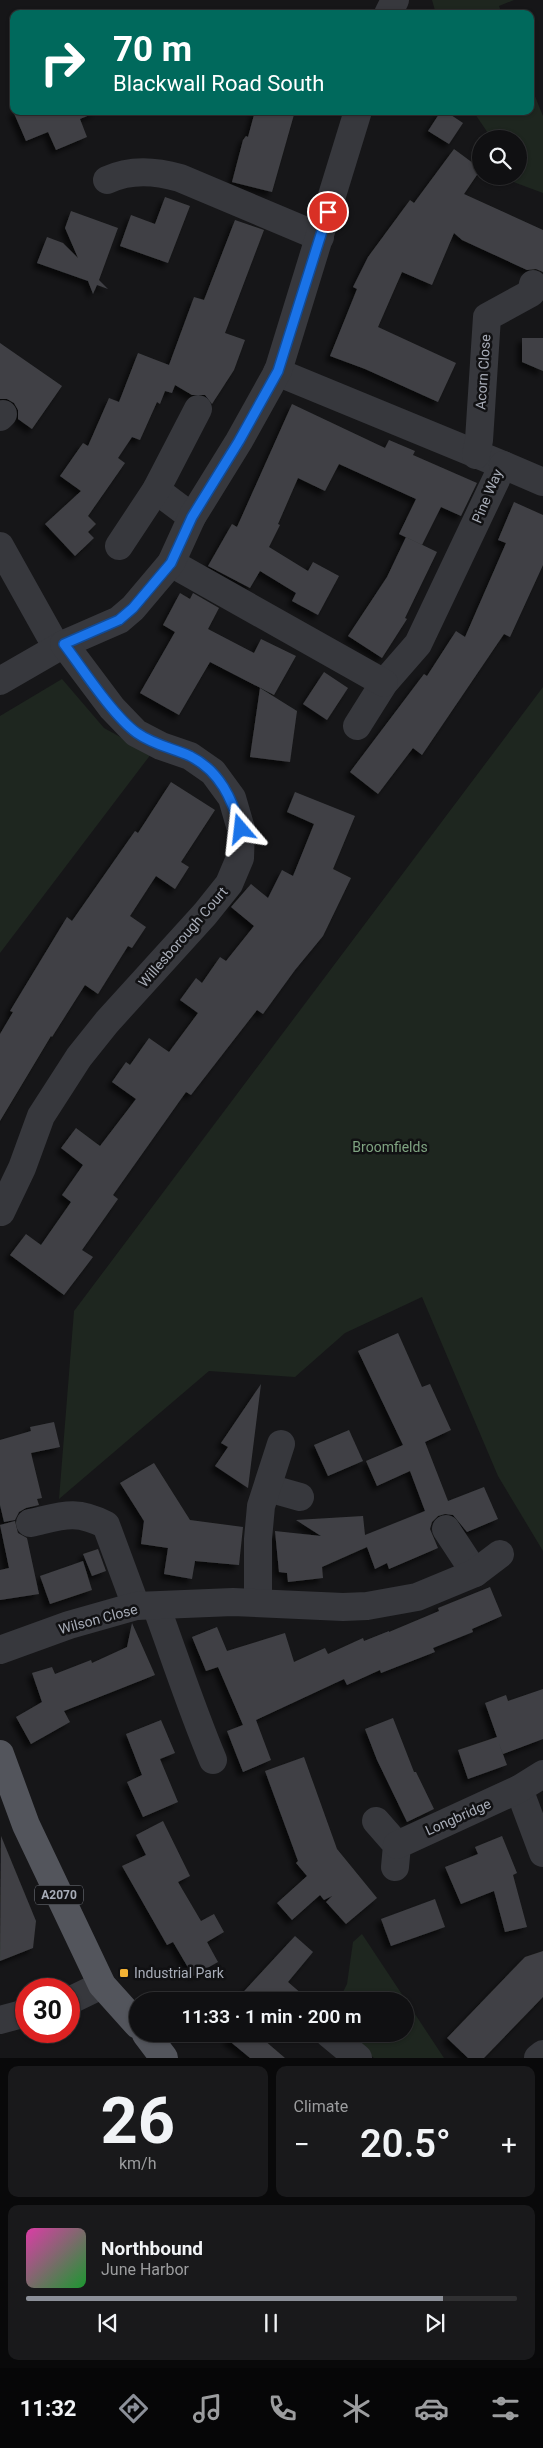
<!DOCTYPE html>
<html lang="en">
<head>
<meta charset="utf-8">
<style>
  body { margin:0; font-family:Roboto,sans-serif; background:#19191b; color:#f1f3f6; height:100vh; display:flex; flex-direction:column; font-size:19px; white-space:nowrap }
  * { box-sizing:border-box; margin:0 }
  p { font-size:16px; color:#9c9d9f }
  .icon { flex:none; width:28px; height:28px; fill:none; stroke:currentColor; stroke-width:2; stroke-linecap:round; stroke-linejoin:round }
  .map { position:relative; height:2058px; overflow:hidden }
  .panel { display:flex; flex-direction:column; gap:8px; padding:8px; background:#09090a; flex:1 }
  .panel>* { flex:none }
  .guide { position:absolute; left:10px; top:10px; width:524px; height:105px; border-radius:10px; box-shadow:0 1px 4px #0004,0 0 0 1px #303032; background:#00695c; color:#fff; overflow:hidden }
  .fabs { position:absolute; left:472px; top:130px; display:grid; gap:10px }
  .fabs a { display:grid; place-items:center; width:55px; height:55px; border-radius:50%; background:#101012; box-shadow:0 1px 4px #0004,0 0 0 1px #303032; font-size:25px }
  .speed { position:absolute; left:15px; top:1978px; display:flex; gap:10px; font-size:25px; font-weight:700; text-align:center }
  .speed>* { display:grid; place-content:center; width:65px; height:65px; border-radius:50%; background:#101012; box-shadow:0 1px 4px #0004,0 0 0 1px #303032; line-height:1 }
  .speed .limit { border:8px solid #d22; background:#fff; color:#111 }
  .pin { position:absolute; display:grid; place-items:center; width:42px; height:42px; color:#fff; margin:-21px; border:2px solid #fff; border-radius:50%; box-shadow:0 1px 5px #0007 }
  .me { position:absolute; width:55px; margin:-28px; rotate:343deg; stroke-linejoin:round; filter:drop-shadow(0 0 4px #0008) }
  .turn { display:flex; align-items:center; gap:18px; height:105px; padding:0 20px; font-size:22px }
  .turn .icon { width:65px; height:65px; stroke-width:2.5 }
  .turn b { display:block; font-size:35px; line-height:42px }
  .big { font-size:38px; font-weight:600; line-height:1.1 }
  .panel .card { flex:1; display:flex; flex-direction:column; justify-content:center; gap:8px; min-width:0; padding:0 18px; border-radius:10px; background:#19191b }
  .panel .dial { align-items:center; gap:0 }
  .dial b { font-size:65px; line-height:1 }
  .song { display:flex; align-items:center; gap:15px }
  .cover { width:60px; height:60px; border-radius:8px; background:linear-gradient(135deg,hsl(320 70% 55%),hsl(130 70% 35%)) }
  .played { height:5px; border-radius:2px; background:linear-gradient(90deg,#8c9099 85%,#303032 85%) }
  .keys { display:flex; justify-content:space-around; direction:ltr }
  .heat { display:flex; justify-content:space-between; align-items:center; font-size:28px; direction:ltr }
  .panel .tiles { flex:1; display:grid; gap:8px; grid-template-columns:1fr 1fr }
  .card:last-child { grid-column:span 2 }
  .trip { position:absolute; left:129px; top:1992px; width:285px; height:50px; border-radius:25px; background:#101012; box-shadow:0 1px 4px #0004,0 0 0 1px #303032; font-weight:600; line-height:50px; text-align:center }
  .tabs { display:flex; height:80px; justify-content:space-around; align-items:center; background:#060607; color:#9c9d9f }
  .tabs .icon { width:35px; height:35px }
  .tabs .selected { color:#8c9099 }
  .tabs b { font-size:22px; color:#f1f3f6 }
  .map>svg:first-child { display:block }
</style>
</head>
<body>
<div class="map">
<svg width="543" height="2058" viewBox="0 0 543 2058">
  <defs>
    <filter id="shadow"><feDropShadow dx="-4.5" dy="4.5" stdDeviation="2.5" flood-color="#0009"/></filter>
  </defs>
  <rect width="100%" height="100%" fill="#161618"/>
  <g fill="#1e261f">
    <path d="M432,0H514L499,6L502,14H436Z"/>
    <path d="M530,84L543,116V193L505,179V176H519V139H492L473,111H530Z"/>
    <path d="M62,679L104,728L151,754L0,953V716Z"/>
    <path d="M543,687V1551L498,1476L422,1297L345,1333L295,1377L209,1371L59,1499L74,1311Z"/>
    <path d="M362,1934L444,2058H374L343,2034H405V2001H344L341,1996L347,1984L353,1942Z"/>
  </g>
  <g fill="#404145" filter="url(#shadow)">
    <path d="M13,111H97V112L80,119L87,137L56,150L48,132L26,141Z"/>
    <path d="M255,111H295L272,192L232,182L243,140L246,136L248,137Z"/>
    <path d="M441,111H445L463,123L449,144L428,131Z"/>
    <path d="M454,149L481,169L464,194L543,230V272L536,269L527,270L462,240L454,233L432,285L402,272L378,327L456,363L438,402L365,369L330,356L357,289L353,287L368,257L410,200L414,203Z"/>
    <path d="M165,197L190,206L168,263L120,246L131,215L155,224Z"/>
    <path d="M71,211L118,228L99,280L108,289L97,285L93,294L88,281L37,263L47,237L63,243L78,258L65,228Z"/>
    <path d="M235,220L264,230L225,333L245,340L234,370L212,404L205,395H192L175,385L172,393L165,391L160,404L157,402L140,440L132,437L118,458L125,463L88,516L96,524L88,532L94,538L75,556L45,524L81,491L60,476L83,443L88,446L109,398L119,402L138,353L169,365L194,297L204,300Z"/>
    <path d="M522,338H543V371L522,362Z"/>
    <path d="M0,343L62,386L32,429L18,419V410L14,403L7,399H0Z"/>
    <path d="M292,404L385,448L389,440L415,451L413,455L477,483L461,516L441,507L422,545L399,534L416,499L339,464L325,491L298,478L278,524L280,525L269,547L308,571L313,562L339,576L318,615L292,601L296,593L260,571L250,588L208,566L232,524L237,527Z"/>
    <path d="M514,502L543,515V565L510,637L504,634L422,755L413,748L378,794L350,772L424,674L427,676L456,631L465,637L506,543L498,540Z"/>
    <path d="M406,537L437,552L405,618L407,619L382,658L348,636L387,577Z"/>
    <path d="M180,593L190,599L193,593L219,608L208,629L254,653L261,639L296,656L274,695L210,662L179,715L140,693L175,632L163,625Z"/>
    <path d="M324,672L348,688L327,720L303,704Z"/>
    <path d="M260,688L297,711L290,762L250,757Z"/>
    <path d="M171,782L215,810L181,862L189,867L175,889L156,876L130,916L146,927L132,948L128,946L98,994L85,985L52,1037L51,1036L0,1121V1034L13,1012L10,1011L67,917L72,921L135,831L138,833Z"/>
    <path d="M295,792L355,816L333,869L351,878L323,936L295,970L263,1014L257,1010L191,1095L186,1092L113,1195L118,1199L82,1250L93,1257L64,1295L10,1255L26,1234L41,1245L71,1202L62,1195L83,1165L61,1148L76,1128L100,1146L136,1099L112,1082L126,1062L130,1065L149,1038L169,1052L198,1013L180,1000L196,978L202,983L220,957L226,961L254,926L231,907L251,884L268,898L282,870L293,876L314,824L287,812Z"/>
    <path d="M398,1333L422,1387L430,1384L451,1430L425,1442L448,1501L484,1487L498,1519L467,1532L453,1515L445,1514L438,1516L432,1522L430,1529L438,1548L389,1569L387,1563L375,1569L367,1547L322,1567L323,1578L288,1582L287,1573L279,1572L275,1531L321,1536L296,1520L363,1516L365,1535L425,1511L410,1471L377,1486L366,1461L403,1445L358,1351Z"/>
    <path d="M261,1384L248,1488L215,1466L228,1447L221,1443Z"/>
    <path d="M54,1422L60,1447L31,1453L42,1498L37,1499L39,1505L26,1508L19,1512L15,1520L4,1522L0,1505V1440L31,1431L30,1427Z"/>
    <path d="M349,1430L363,1461L328,1476L314,1445Z"/>
    <path d="M154,1463L190,1520L243,1527L239,1565L195,1561L192,1579L164,1574L168,1548L141,1544L144,1521L120,1483Z"/>
    <path d="M15,1521L18,1533L27,1538L39,1594L0,1600V1570L9,1568L0,1525Z"/>
    <path d="M98,1549L106,1571L92,1576L83,1554Z"/>
    <path d="M83,1561L92,1590L50,1604L40,1576Z"/>
    <path d="M490,1587L502,1616L472,1629L473,1632L433,1648L435,1652L381,1673L380,1670L347,1685L344,1679L256,1720L271,1760L243,1772L227,1731L243,1725L218,1667L206,1671L192,1637L217,1627L227,1651L285,1633L294,1662L325,1648L328,1654L363,1638L364,1641L389,1631V1632L439,1611L438,1608Z"/>
    <path d="M132,1623L155,1675L64,1711L70,1722L31,1744L16,1717L42,1702L32,1673L52,1667L55,1674L91,1660L92,1663L127,1647Z"/>
    <path d="M543,1689V1739L503,1754L498,1741L507,1765L468,1779L458,1750L497,1737L485,1703L506,1695L508,1701Z"/>
    <path d="M393,1718L414,1772H416L434,1809L407,1822L377,1760L365,1729Z"/>
    <path d="M161,1720L175,1753L160,1759L178,1802L143,1817L127,1782L142,1775L126,1734Z"/>
    <path d="M304,1757L337,1849L377,1898L346,1924L326,1902L332,1896L324,1900L320,1895L292,1920L277,1903L307,1876L296,1863L298,1861L265,1771Z"/>
    <path d="M163,1821L190,1876L178,1882L201,1921L214,1914L224,1932L207,1942L218,1962L193,1976L173,1942L167,1945L122,1866L146,1855L136,1835Z"/>
    <path d="M1,1836L36,1921L33,1948L0,1961Z"/>
    <path d="M502,1836L517,1873L513,1875L527,1927L505,1932L494,1891L461,1904L445,1867L478,1854L475,1847Z"/>
    <path d="M435,1899L445,1927L391,1946L381,1919Z"/>
    <path d="M295,1936L313,1952L288,1982L310,2001H235Z"/>
    <path d="M543,1951V1997L484,2058H468L447,2038L525,1957Z"/>
    <path d="M232,2034H257L285,2058H250L227,2039Z"/>
  </g>
  <g fill="none" stroke-linecap="round" stroke-linejoin="round">
    <g stroke="#37383d" stroke-width="28">
      <path d="M388,14L395,0"/>
      <path d="M107,180C131,169 155,171 180,178L320,237"/>
      <path d="M277,372L503,465L418,644L384,683L357,726"/>
      <path d="M0,417L3,414"/>
      <path d="M476,455L479,440L487,317L531,293L533,284"/>
      <path d="M503,465L543,482"/>
      <path d="M156,490L192,517"/>
      <path d="M0,546L57,648"/>
      <path d="M119,546L156,490L198,409"/>
      <path d="M171,563L384,683"/>
      <path d="M0,681L64,644L119,620L133,608L171,563L192,517L239,441L278,371L358,111"/>
      <path d="M1,1212L22,1168L41,1116L79,1057L107,1022L205,914L229,884L240,858L241,829L232,798L213,772L190,756L161,746L136,733L112,708L64,644"/>
      <path d="M268,1488L300,1497"/>
      <path d="M30,1523C62,1516 75,1509 106,1525L136,1606"/>
      <path d="M446,1529L475,1573"/>
      <path d="M258,1602V1539L261,1506L281,1444"/>
      <path d="M156,1606C175,1658 192,1710 213,1760"/>
      <path d="M0,1650L69,1625L136,1606L233,1602L343,1607L367,1606L417,1597L475,1573L500,1554"/>
      <path d="M519,1789L543,1853"/>
      <path d="M376,1821L397,1845L395,1867"/>
      <path d="M397,1845L519,1789L543,1774"/>
      <path d="M69,2001L102,1985"/>
      <path d="M0,2020L26,2013"/>
      <path d="M329,2034L358,2058"/>
      <path d="M538,2058L543,2054"/>
    </g>
    <g stroke="#53555c" stroke-width="28">
      <path d="M0,1754L26,1825L102,1985L138,2025"/>
      <path d="M146,2034L164,2058"/>
    </g>
  </g>
  <g fill="none" stroke-linecap="round" stroke-linejoin="round">
    <g stroke="#114b97" stroke-width="12">
      <path id="route" d="M241,829C232,799 220,771 190,756C172,748 154,745 137,733C114,717 82,668 64,644L119,620L133,608L171,563L192,517L239,441L278,371L328,212"/>
    </g>
    <use href="#route" stroke="#1a73e8" stroke-width="9"/>
  </g>
  <rect fill="#f2b134" stroke="#111113" stroke-width="2" x="119" y="1968" width="10" height="10" rx="2.5"/>
  <g text-anchor="middle" stroke-width="5" stroke-linejoin="round" paint-order="stroke">
    <rect fill="#111113" stroke="#7b7e86" stroke-width="1" x="35" y="1885.5" width="48" height="19" rx="4"/>
    <g font-size="12" font-weight="bold" fill="#a8adb8">
      <text x="59" y="1899">A2070</text>
    </g>
    <g font-size="14" fill="#a8adb8" stroke="#111113">
      <text transform="translate(483 372) rotate(-86)" y="5">Acorn Close</text>
      <text transform="translate(487 496) rotate(-67)" y="5">Pine Way</text>
      <text transform="translate(183 937) rotate(-49)" y="5">Willesborough Court</text>
      <text transform="translate(98 1619) rotate(-15)" y="5">Wilson Close</text>
      <text transform="translate(458 1817) rotate(-24)" y="5">Longbridge</text>
    </g>
    <g font-size="14" fill="#7fa381" stroke="#111113">
      <text x="390" y="1152">Broomfields</text>
    </g>
    <g font-size="14" fill="#a8adb8" stroke="#111113" text-anchor="start">
      <text x="134" y="1978">Industrial Park</text>
    </g>
  </g>
</svg>
<div class="fabs">
<a><svg class="icon" aria-label="search" viewBox="0 0 24 24"><circle cx="10" cy="10" r="6"/><path d="M15 15l6 6"/></svg></a>
</div>
<div class="speed"><div class="limit">30</div></div>
<div class="pin" style="left:328px;top:212px;background:#d93025"><svg class="icon" aria-label="arrive" viewBox="0 0 24 24"><path d="M6 21V4h12l-3 4 3 4H6"/></svg></div>
<svg class="me" style="left:241px;top:829px" viewBox="-20 -20 40 40"><path d="M0-17L14 15 0 8-14 15z" fill="#1a73e8" stroke="#fff" stroke-width="4"/></svg>
<div class="trip">11:33 · 1 min · 200 m</div>
<div class="guide">
<div class="turn"><svg class="icon" aria-label="right" viewBox="0 0 24 24"><path d="M7 20v-9h11M14 6l5 5-5 5"/></svg><div><b>70 m</b>Blackwall Road South</div></div>
</div>
</div>
<section class="panel">
<div class="tiles">
<div class="card dial"><b>26</b><p>km/h</p></div>
<div class="card"><p>Climate</p>
<div class="heat"><a>−</a><b class="big">20.5°</b><a>+</a></div>
</div>
<div class="card">
<div class="song"><i class="cover"></i><div><b>Northbound</b><p>June Harbor</p></div></div>
<div class="played"></div>
<div class="keys"><svg class="icon" aria-label="previous" viewBox="0 0 24 24"><path d="M18 5L8 12l10 7zM5 5v14"/></svg><svg class="icon" aria-label="pause" viewBox="0 0 24 24"><path d="M8 5v14M16 5v14"/></svg><svg class="icon" aria-label="next" viewBox="0 0 24 24"><path d="M6 5l10 7-10 7zM19 5v14"/></svg></div>
</div>
</div>
</section>
<nav class="tabs">
<b>11:32</b>
<svg class="icon selected" aria-label="directions" viewBox="0 0 24 24"><path d="M12 3l9 9-9 9-9-9zM9 14v-3h6M13 9l2 2-2 2"/></svg>
<svg class="icon" aria-label="music" viewBox="0 0 24 24"><path d="M9 18V5l10-2v13"/><circle cx="6" cy="18" r="3"/><circle cx="16" cy="16" r="3"/></svg>
<svg class="icon" aria-label="phone" viewBox="0 0 24 24"><path d="M5 4h4l2 5-3 2q2 4 5 5l2-3 5 2v4C11 20 4 13 5 4z"/></svg>
<svg class="icon" aria-label="climate" viewBox="0 0 24 24"><path d="M12 3v18M4 7l16 10M4 17L20 7"/></svg>
<svg class="icon" aria-label="car" viewBox="0 0 24 24"><path d="M5 17H2v-5l4-1 3-4h7l3 4 3 1v5h-3M9 17h6M6 11h13"/><circle cx="7" cy="17" r="2"/><circle cx="17" cy="17" r="2"/></svg>
<svg class="icon" aria-label="filters" viewBox="0 0 24 24"><path d="M4 7h16M4 17h16"/><circle cx="9" cy="7" r="2"/><circle cx="15" cy="17" r="2"/></svg>
</nav>
</body>
</html>
